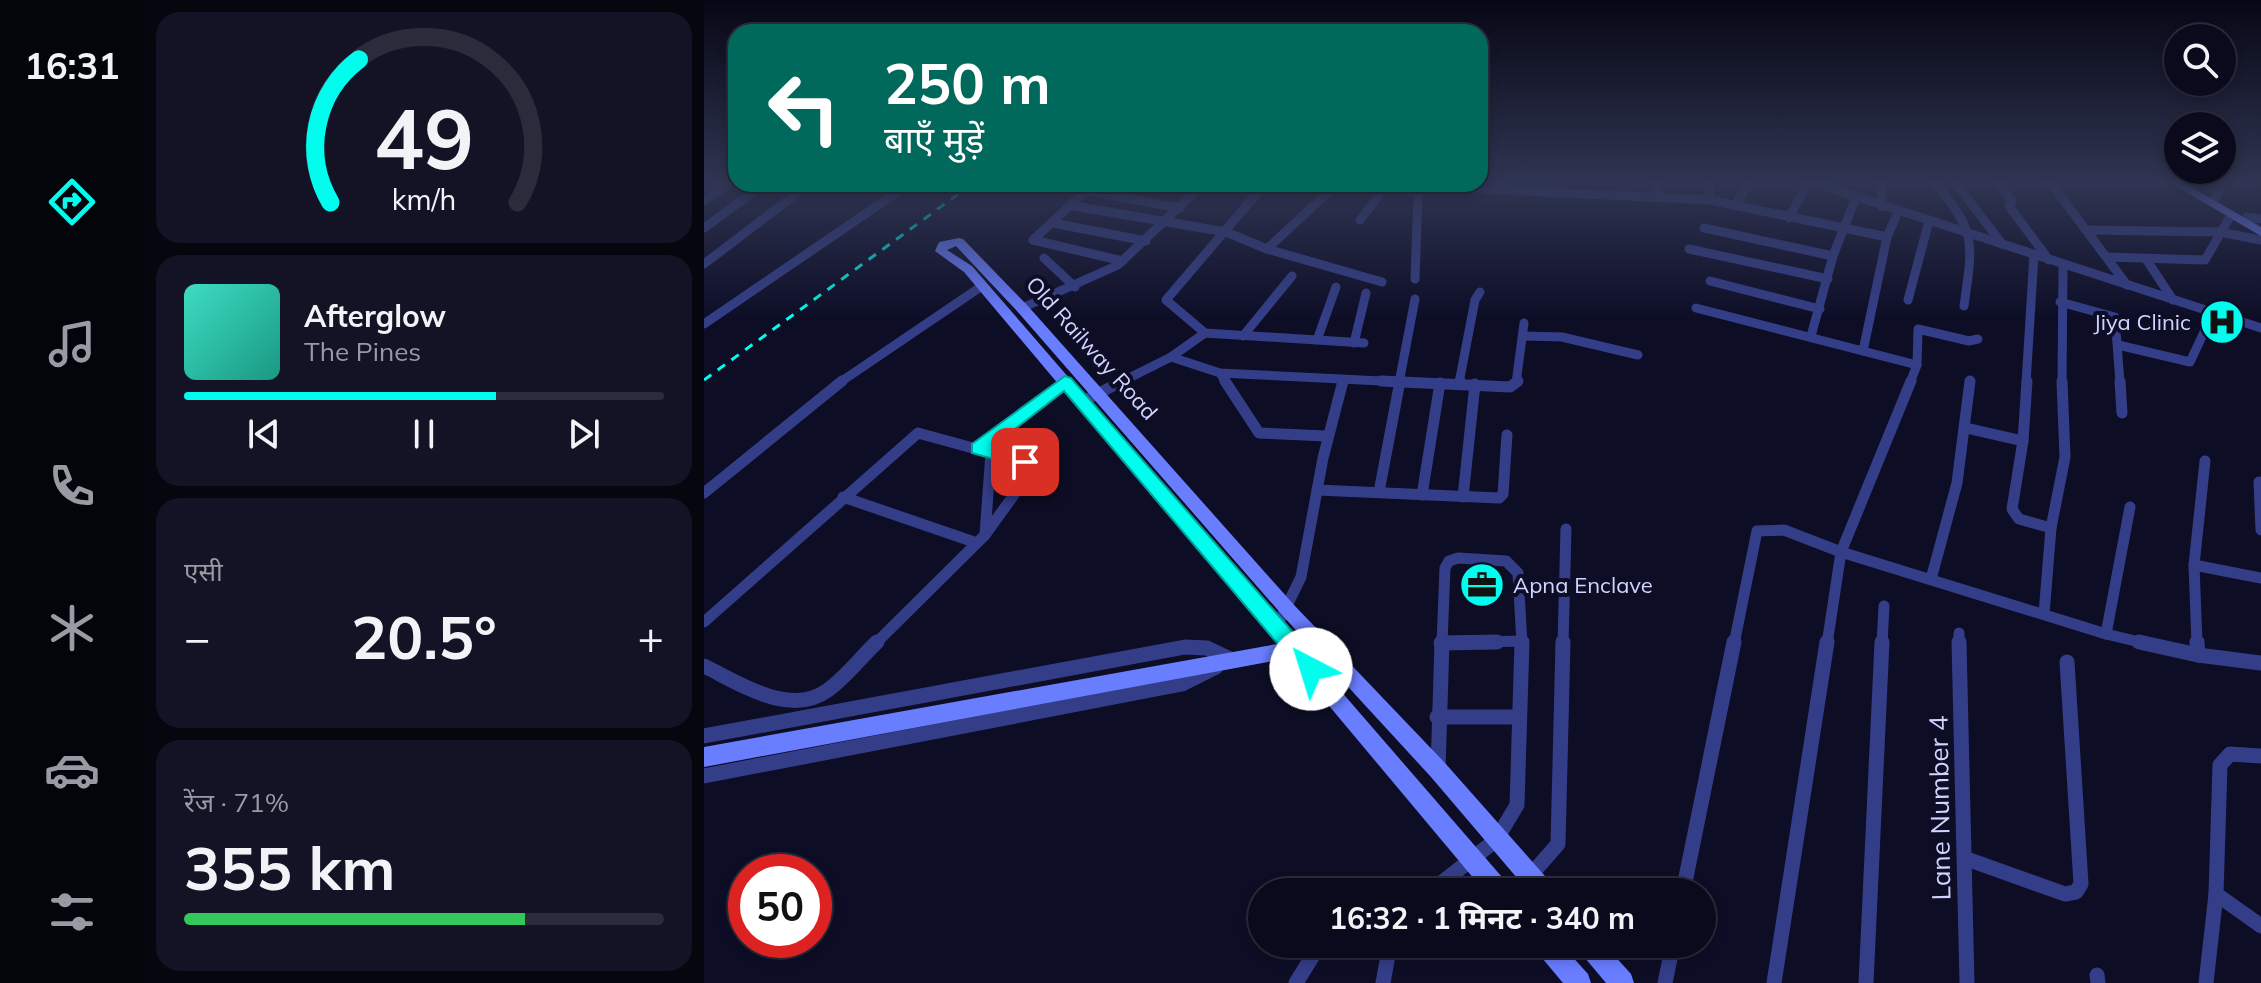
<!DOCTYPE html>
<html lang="hi">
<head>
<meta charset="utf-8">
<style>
  body { margin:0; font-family:Mulish,"Noto Sans Devanagari",sans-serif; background:#131325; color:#f1f3f6; height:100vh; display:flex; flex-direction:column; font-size:30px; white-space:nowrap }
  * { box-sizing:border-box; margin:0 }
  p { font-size:26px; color:#999aa3 }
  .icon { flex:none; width:44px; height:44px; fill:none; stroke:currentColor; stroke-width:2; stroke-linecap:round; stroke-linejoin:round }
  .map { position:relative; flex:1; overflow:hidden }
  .details { display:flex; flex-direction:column; gap:12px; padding:12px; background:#06060f; width:560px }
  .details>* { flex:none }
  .top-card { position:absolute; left:24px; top:24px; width:760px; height:168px; border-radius:24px; box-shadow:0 4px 12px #0003,0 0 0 2px #2a2b3b; background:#00695c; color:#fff; overflow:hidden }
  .fabs { position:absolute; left:1460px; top:24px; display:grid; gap:16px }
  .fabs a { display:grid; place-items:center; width:72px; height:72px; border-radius:50%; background:#0a0a1c; box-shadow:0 4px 12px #0003,0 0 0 2px #2a2b3b; font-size:40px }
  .speed { position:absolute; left:24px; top:854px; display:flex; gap:16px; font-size:40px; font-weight:700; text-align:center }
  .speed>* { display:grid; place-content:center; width:104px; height:104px; border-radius:50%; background:#0a0a1c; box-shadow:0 4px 12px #0003,0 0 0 2px #2a2b3b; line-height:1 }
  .speed .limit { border:12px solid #d22; background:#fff; color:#111 }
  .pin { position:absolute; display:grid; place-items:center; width:68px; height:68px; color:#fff; margin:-34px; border-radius:16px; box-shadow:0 4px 12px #0006 }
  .me { position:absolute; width:88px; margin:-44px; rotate:320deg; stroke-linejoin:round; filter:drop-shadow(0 0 6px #0008) }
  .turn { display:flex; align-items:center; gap:28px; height:168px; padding:0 24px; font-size:36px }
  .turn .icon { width:104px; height:104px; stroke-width:2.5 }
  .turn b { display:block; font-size:56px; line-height:68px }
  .big { font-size:60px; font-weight:700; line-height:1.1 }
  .details .widget { flex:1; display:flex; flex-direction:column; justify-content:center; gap:12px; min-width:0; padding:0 28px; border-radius:24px; background:#131325 }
  .details .dial { align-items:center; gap:0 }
  .dial svg { height:208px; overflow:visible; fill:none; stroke:#2a2b3b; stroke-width:7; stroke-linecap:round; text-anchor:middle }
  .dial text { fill:#f1f3f6; stroke:none }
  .song { display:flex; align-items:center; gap:24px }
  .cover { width:96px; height:96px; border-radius:12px; background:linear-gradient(135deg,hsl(170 70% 55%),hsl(170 70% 35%)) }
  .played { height:8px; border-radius:4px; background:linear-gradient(90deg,#00fdee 65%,#2a2b3b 65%) }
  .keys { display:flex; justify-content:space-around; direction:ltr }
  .heat { display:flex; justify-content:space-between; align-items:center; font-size:44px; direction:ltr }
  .charge { height:12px; border-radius:6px; background:linear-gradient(90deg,#34c759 71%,#2a2b3b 0) }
  .trip { position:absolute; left:544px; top:878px; width:468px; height:80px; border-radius:40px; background:#0a0a1c; box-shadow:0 4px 12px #0003,0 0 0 2px #2a2b3b; font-weight:700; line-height:80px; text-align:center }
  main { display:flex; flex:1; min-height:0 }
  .dock { display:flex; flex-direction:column; width:144px; justify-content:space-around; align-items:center; background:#04040b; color:#999aa3 }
  .dock .icon { width:56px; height:56px }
  .dock .current { color:#00fdee }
  .dock b { font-size:36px; color:#f1f3f6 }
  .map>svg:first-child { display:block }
</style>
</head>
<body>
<main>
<nav class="dock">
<b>16:31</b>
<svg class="icon current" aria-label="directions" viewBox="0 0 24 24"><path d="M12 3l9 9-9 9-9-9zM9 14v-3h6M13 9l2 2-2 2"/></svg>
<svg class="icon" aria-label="music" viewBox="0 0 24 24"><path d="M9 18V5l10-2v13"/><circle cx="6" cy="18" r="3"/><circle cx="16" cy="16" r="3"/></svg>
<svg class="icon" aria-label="phone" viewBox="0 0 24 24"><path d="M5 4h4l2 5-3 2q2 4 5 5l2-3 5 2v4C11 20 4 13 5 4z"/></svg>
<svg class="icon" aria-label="climate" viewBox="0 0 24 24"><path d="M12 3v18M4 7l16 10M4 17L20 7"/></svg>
<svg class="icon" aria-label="car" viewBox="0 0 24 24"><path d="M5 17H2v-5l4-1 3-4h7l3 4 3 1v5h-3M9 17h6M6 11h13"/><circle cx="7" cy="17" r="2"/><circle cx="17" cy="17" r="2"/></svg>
<svg class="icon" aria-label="filters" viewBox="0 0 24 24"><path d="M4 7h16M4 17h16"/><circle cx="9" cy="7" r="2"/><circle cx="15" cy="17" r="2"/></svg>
</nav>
<section class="details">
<div class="widget dial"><svg viewBox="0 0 100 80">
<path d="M14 69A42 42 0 1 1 86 69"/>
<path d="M14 69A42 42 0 0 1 25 14" stroke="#00fdee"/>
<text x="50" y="56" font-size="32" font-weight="700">49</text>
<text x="50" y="72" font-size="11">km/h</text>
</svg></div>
<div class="widget">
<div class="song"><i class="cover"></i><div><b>Afterglow</b><p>The Pines</p></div></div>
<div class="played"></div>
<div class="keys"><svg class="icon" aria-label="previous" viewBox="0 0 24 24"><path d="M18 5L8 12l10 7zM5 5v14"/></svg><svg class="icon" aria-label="pause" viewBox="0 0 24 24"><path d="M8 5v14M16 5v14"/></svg><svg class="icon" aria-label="next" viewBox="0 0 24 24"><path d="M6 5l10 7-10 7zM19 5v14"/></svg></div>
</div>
<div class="widget"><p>एसी</p>
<div class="heat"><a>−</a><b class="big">20.5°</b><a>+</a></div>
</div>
<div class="widget"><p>रेंज · 71%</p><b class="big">355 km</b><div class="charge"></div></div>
</section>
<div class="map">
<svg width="1557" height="983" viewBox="0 0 1557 983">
  <rect width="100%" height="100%" fill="#0d0d26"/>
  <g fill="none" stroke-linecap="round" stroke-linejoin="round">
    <g stroke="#343e88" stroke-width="9">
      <path d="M954,182V195"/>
      <path d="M1005,182L1006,200"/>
      <path d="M1108,182L1557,328"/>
      <path d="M1177,182L1178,207"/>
      <path d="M1251,182L1298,244"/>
      <path d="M1293,182L1308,201L1305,206L1345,260"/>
      <path d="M1346,182L1423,285"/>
      <path d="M561,184L462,300L501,333L613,340"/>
      <path d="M639,184L714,192"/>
      <path d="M1233,185C1274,234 1268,246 1260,306"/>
      <path d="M720,186L1006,200L1183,237"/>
      <path d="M384,191L476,208"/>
      <path d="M1511,198L1519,182"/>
      <path d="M0,201L25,182"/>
      <path d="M1031,205L1046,182"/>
      <path d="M370,206L522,232L563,249L678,282"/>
      <path d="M1543,217L1557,219"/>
      <path d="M1085,218L1104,182"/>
      <path d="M656,220L680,189"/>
      <path d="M349,223L442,241"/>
      <path d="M0,228L60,184"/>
      <path d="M1000,228L1129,256"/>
      <path d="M1382,230L1516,232L1557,240"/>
      <path d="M329,240L419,261"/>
      <path d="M329,240L389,184"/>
      <path d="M563,249L633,184"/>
      <path d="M985,249L1124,279"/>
      <path d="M1404,257L1501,260L1527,215"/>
      <path d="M340,258L371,287"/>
      <path d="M1442,259L1469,300"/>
      <path d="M0,264L105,184"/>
      <path d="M711,279L714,192L721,184"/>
      <path d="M1006,281L1116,309"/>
      <path d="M632,287L613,340L660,343"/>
      <path d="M1204,300L1225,221"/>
      <path d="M1356,302L1411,317L1416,383"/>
      <path d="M318,308L414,265L499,184"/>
      <path d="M992,308L1213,365"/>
      <path d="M0,324L205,184"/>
      <path d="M539,336L588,276"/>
      <path d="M819,336L858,337L934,355"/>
      <path d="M1107,336L1129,256L1152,197"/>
      <path d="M650,343L662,293"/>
      <path d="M1414,345L1486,362L1509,313"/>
      <path d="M1159,351L1183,237L1194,212"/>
      <path d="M467,357L516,373L718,383"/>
      <path d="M516,373L522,383"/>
      <path d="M135,383L278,286"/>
      <path d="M415,383L467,357L501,333"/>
      <path d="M695,383L711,299"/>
      <path d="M755,383L771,300L776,292"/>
      <path d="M812,383L820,323"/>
      <path d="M1206,383L1213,365L1214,329L1265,341L1274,339"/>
      <path d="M1322,383L1330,255"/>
      <path d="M1358,383L1359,266"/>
    </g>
    <g stroke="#343e88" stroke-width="11">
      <path d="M521,381L555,433L622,436"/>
      <path d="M677,381L806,387L814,381"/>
      <path d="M1323,381L1319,441L1308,509L1315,519L1347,528"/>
      <path d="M1416,381L1418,413"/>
      <path d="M755,384L756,381"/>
      <path d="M379,401L419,381"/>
      <path d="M1262,428L1319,441"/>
      <path d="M275,448L361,382"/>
      <path d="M1555,482L1557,530"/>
      <path d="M613,490L795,498L799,494L803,435"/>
      <path d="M675,492L696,381"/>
      <path d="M0,493L138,381"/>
      <path d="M718,495L736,383"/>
      <path d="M139,497L273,543"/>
      <path d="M759,497L771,384"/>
      <path d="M1490,565L1557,578"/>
      <path d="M1227,579L1253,483L1266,381"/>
      <path d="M1340,614L1347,528L1361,457L1358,381"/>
      <path d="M0,622L214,433L287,453L281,534"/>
      <path d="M572,628L597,577L619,458L639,381"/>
      <path d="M1255,633V644"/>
      <path d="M1402,634L1426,507"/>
      <path d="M737,643L818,641"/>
      <path d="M171,644L281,535L320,481L325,472L321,462L287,453"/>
      <path d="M738,644L741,568L745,561L754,558L802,561L814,573L818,644"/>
      <path d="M859,644L862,529"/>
      <path d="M1030,644L1053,531L1080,530L1137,552L1402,634L1444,644"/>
      <path d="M1123,644L1137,552L1207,381"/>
      <path d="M1178,644L1180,606"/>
      <path d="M1493,644L1490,565L1501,461"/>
    </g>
    <g stroke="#343e88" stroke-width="15">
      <path d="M1255,642L1263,983"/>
      <path d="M1435,642L1494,655L1557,663"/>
      <path d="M1493,642L1494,655"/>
      <path d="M737,643L793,642"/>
      <path d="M0,666C35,683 86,718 124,690C142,677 157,657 173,642"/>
      <path d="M733,717H814"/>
      <path d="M0,736L481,647L503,648L526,659"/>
      <path d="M734,770L738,642"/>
      <path d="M0,776L478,684L512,667"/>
      <path d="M1263,859L1361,894L1372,892L1377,884L1363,662"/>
      <path d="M826,876L854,844L859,642"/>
      <path d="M726,892L792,840L813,805L818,642"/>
      <path d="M979,892L1030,642"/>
      <path d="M1512,894L1557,926"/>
      <path d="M1393,975L1394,983"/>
      <path d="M592,983L616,944"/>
      <path d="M679,983L686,944"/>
      <path d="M961,983L969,944"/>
      <path d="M1070,983L1123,642"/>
      <path d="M1162,983L1178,642"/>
      <path d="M1502,983L1512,894L1516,765L1526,754L1557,756"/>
    </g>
    <g fill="#697dff" fill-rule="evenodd">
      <path d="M1465,182H1478L1557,227V236Z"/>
      <path d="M255,238L259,239L323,305L591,606L741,763L848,884L851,892H825L727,777L579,616L313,311L252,246L243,250L268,266L593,641L603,642L605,648L603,652L804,884L807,892H781L585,658L0,767V747L573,644L260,272L231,251L235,242Z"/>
      <path d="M829,944H857L884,974L887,983H859L833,952Z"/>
      <path d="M872,944H900L927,974L930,983H902L876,952Z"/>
    </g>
    <path stroke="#00fdee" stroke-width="3" stroke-dasharray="9 8" stroke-linecap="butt" d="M0,380L268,184"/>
  </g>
  <linearGradient id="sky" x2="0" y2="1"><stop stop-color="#070715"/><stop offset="0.57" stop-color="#2f3552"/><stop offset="1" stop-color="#2f3552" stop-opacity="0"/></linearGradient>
  <rect width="1557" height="319" fill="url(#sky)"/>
  <path fill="#00fdee" stroke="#00a49b" stroke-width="2" d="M361,376L367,378L615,662L618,669L615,675H600L360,391L289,446L327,457V466L321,468L268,453V444Z"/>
  <defs>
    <g id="hospital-disc" transform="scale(2.3)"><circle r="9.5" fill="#00fdee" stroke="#0d0d26"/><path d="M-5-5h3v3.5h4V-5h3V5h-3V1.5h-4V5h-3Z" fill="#111"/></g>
    <g id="office-disc" transform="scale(2.3)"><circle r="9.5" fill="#00fdee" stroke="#0d0d26"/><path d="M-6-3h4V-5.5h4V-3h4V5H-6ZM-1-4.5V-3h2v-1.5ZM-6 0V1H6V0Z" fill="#111"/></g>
  </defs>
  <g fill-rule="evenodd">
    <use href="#hospital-disc" x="1518" y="322"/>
    <use href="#office-disc" x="778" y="585"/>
  </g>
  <g text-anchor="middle" stroke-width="8" stroke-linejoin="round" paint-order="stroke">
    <g font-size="22" fill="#d2d4ff" stroke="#0d0d26" text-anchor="end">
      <text x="1487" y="330">Jiya Clinic</text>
      <text x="809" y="593" text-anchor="start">Apna Enclave</text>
    </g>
    <g font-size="22" fill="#d2d4ff" stroke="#0d0d26">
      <text transform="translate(388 348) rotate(48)" y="8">Old Railway Road</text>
    </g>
    <g font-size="26" fill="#d2d4ff" stroke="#0d0d26">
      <text transform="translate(1236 808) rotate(-91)" y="9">Lane Number 4</text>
    </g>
  </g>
</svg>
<div class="fabs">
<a><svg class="icon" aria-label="search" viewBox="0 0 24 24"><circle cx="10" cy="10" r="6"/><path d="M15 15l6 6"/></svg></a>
<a><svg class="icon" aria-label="layers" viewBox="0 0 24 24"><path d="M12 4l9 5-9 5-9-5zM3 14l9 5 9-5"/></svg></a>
</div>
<div class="speed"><div class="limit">50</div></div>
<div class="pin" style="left:321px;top:462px;background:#d93025"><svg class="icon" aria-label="arrive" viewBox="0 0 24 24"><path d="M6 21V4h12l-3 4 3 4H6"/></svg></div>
<svg class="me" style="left:607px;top:669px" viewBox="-20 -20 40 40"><circle r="19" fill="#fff"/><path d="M0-13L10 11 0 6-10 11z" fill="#00fdee"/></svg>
<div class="trip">16:32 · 1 मिनट · 340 m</div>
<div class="top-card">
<div class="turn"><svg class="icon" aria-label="left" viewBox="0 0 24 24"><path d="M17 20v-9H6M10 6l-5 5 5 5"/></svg><div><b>250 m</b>बाएँ मुड़ें</div></div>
</div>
</div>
</main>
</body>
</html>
